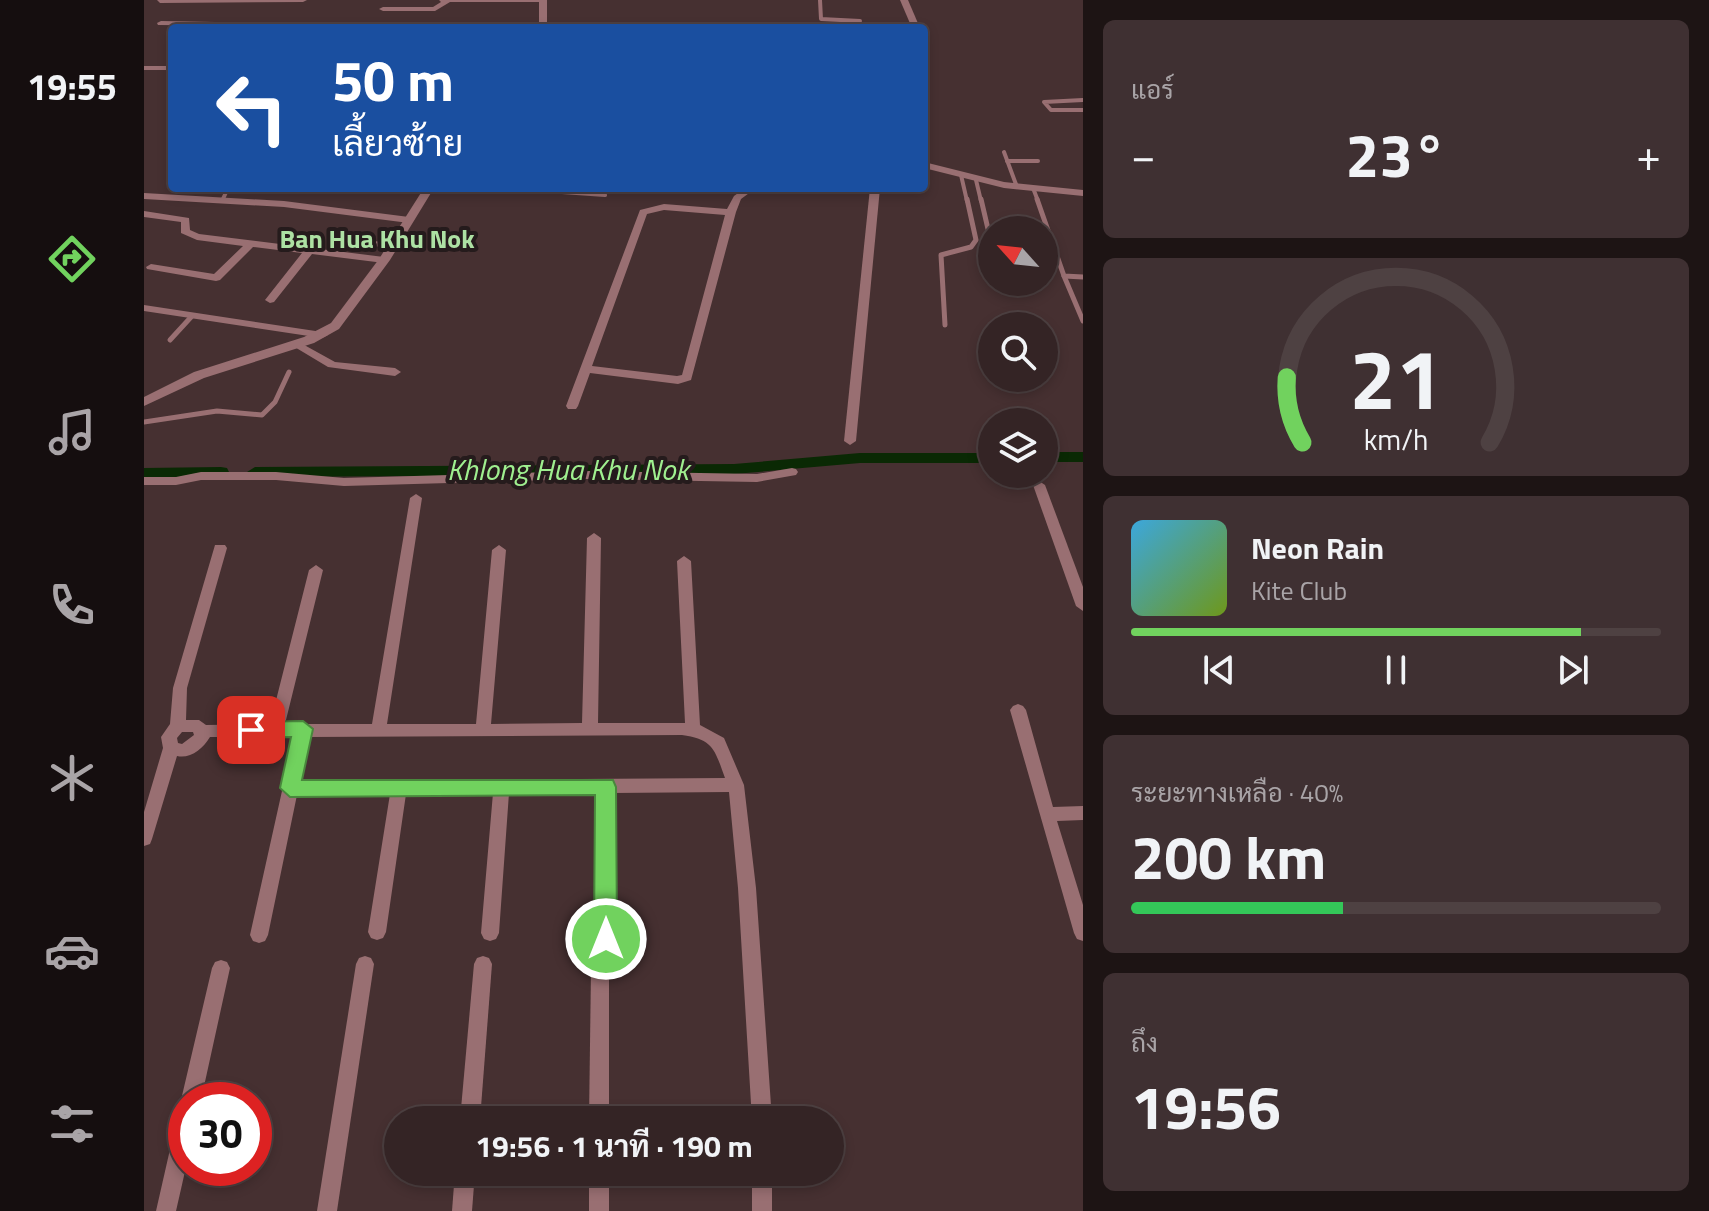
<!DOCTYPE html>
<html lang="th">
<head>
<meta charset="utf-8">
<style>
  body { margin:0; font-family:"Titillium Web",Sarabun,sans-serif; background:#3f3032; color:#f1f3f6; height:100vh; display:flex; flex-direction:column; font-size:30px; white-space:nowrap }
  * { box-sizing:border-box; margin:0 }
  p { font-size:26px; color:#a9a4a7 }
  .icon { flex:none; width:44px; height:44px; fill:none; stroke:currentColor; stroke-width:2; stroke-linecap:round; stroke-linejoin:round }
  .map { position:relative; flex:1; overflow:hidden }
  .side { display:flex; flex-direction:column; gap:20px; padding:20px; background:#1d1414; width:626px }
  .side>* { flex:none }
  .top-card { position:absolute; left:24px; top:24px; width:760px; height:168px; border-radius:8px; box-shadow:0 4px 12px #0003,0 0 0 2px #4e4142; background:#1a4fa0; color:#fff; overflow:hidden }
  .needle { width:52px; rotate:297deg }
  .tools { position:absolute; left:834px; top:216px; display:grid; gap:16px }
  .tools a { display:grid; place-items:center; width:80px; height:80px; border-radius:50%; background:#342425; box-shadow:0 4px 12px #0003,0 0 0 2px #4e4142; font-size:40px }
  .speed { position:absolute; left:24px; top:1082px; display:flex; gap:16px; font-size:40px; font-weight:700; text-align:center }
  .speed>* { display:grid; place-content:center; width:104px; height:104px; border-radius:50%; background:#342425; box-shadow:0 4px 12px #0003,0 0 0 2px #4e4142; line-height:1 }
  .speed .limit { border:12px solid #d22; background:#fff; color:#111 }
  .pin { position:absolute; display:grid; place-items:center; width:68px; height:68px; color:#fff; margin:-34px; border-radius:16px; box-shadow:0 4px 12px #0006 }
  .me { position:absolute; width:88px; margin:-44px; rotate:0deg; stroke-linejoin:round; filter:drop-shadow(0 0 6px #0008) }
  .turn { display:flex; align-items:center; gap:28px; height:168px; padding:0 32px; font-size:36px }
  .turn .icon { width:104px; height:104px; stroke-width:2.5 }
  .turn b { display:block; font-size:56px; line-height:68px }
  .big { font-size:60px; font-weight:700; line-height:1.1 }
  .side .widget { flex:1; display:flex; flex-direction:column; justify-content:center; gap:12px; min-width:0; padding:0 28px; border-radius:12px; background:#3f3032 }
  .side .dial { align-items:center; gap:0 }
  .dial svg { height:208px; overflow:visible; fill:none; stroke:#4e4142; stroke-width:7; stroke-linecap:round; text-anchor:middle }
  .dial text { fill:#f1f3f6; stroke:none }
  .song { display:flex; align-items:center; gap:24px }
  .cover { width:96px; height:96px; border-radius:12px; background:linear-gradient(135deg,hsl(200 70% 55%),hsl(80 70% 35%)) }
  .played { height:8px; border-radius:4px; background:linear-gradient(90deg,#71d25e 85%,#4e4142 85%) }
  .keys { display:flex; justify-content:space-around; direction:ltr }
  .heat { display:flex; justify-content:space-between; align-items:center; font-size:44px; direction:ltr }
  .charge { height:12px; border-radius:6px; background:linear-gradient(90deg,#34c759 40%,#4e4142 0) }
  .trip { position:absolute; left:240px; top:1106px; width:460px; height:80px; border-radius:40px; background:#342425; box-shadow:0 4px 12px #0003,0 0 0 2px #4e4142; font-weight:700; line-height:80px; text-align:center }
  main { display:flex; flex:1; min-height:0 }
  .dock { display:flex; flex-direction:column; width:144px; justify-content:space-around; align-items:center; background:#150e0f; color:#a9a4a7 }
  .dock .icon { width:56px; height:56px }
  .dock .active { color:#71d25e }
  .dock b { font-size:36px; color:#f1f3f6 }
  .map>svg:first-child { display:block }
</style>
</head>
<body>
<main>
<nav class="dock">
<b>19:55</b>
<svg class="icon active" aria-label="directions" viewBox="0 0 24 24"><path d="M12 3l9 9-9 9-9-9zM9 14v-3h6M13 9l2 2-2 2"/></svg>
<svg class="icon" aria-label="music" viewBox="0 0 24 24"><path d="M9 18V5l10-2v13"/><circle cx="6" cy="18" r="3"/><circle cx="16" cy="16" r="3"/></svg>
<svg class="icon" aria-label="phone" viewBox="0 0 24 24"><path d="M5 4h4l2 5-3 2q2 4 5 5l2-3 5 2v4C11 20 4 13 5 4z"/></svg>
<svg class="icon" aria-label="climate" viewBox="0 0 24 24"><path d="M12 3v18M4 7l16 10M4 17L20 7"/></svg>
<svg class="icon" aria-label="car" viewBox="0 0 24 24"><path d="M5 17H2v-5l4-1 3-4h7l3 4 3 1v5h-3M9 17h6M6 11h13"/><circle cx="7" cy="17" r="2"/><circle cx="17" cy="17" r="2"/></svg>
<svg class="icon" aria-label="filters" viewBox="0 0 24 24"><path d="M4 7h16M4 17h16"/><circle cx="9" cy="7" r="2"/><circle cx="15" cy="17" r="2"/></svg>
</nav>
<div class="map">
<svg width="939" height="1211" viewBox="0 0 939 1211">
  <rect width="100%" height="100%" fill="#463031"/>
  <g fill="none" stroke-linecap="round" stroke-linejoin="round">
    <g fill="#0a2904" fill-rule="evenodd">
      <rect x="900" y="452" width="39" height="10"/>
      <path d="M716,453H848V463H716L590,474L111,477L103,472L111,467L590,464Z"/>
      <path d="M77,467L83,468L85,472L83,476L0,478V468Z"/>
    </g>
    <g stroke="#996f72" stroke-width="4">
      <path d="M676,0L677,19L716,21"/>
      <path d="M939,100L900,102L907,110H939"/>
      <path d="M860,152L873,187"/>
      <path d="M863,161H894"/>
      <path d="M817,175L823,201"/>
      <path d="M832,180L837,201"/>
      <path d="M359,188L461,195"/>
      <path d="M889,188L894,201"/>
      <path d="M78,201L84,188"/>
    </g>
    <g stroke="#996f72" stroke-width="5">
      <path d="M837,199L844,229"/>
      <path d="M893,199L920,276L939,277"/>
      <path d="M212,241L248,246"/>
      <path d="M920,276L939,321"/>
      <path d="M801,325L797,255L827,247L832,240L823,199"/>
      <path d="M26,340L48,316"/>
      <path d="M0,422L73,411L118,415L131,402L145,372"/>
    </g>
    <g fill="#996f72" fill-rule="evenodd">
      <path d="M13,0H163L159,2L16,3Z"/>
      <path d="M295,0H403L399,2H306L291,11H239L235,9L239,7H289L297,2Z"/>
      <path d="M756,0H764L776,28H768Z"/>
      <path d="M17,21L278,26L282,28L14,25L13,23Z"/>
      <rect x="0" y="66" width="28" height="4"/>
      <path d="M780,162L860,182L939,190V196L860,188L780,168Z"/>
      <path d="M601,188H612L597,199L592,212L547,380L534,384L446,373L434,406L432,409H424L422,406L496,210L520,204L583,209L590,196ZM520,210L581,215L538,375L533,376L448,366L503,214Z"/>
      <path d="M726,188H736L712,441L706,445L700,441Z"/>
      <path d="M0,193L140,201L265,217L270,220L265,223L140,207L0,199Z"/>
      <path d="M0,211L45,218L46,230L55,234L240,257L245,260L240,263L168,254L130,302L126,303L121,300L158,253L109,247L76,280L72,281L3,269L2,267L7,264L70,274L99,246L53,240L37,233V222L0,217Z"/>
      <path d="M0,305L178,332L184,335L178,338L0,311Z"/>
      <path d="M153,341L191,362L251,368L257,372L251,376L184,367L149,346L147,344Z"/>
      <path d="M648,468L652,469L654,472L652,475L613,482L442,479L200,486L132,480H57L32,485H0V477H32L57,472H132L200,478L442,471L613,474Z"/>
      <path d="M895,481L901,485L939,587V611L932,606L889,485Z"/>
      <path d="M272,494L278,498L243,724H332L348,550L355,545L362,550L347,724L438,723L443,538L450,533L457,538L454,723H541L533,561L540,556L547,561L556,725L580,738L600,785L612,888L628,1120H608L594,888L585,792L469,793L471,939L468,945L462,947L456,945L453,939V793H365L355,933L352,939L346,941L340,939L337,933L349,793L262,794L242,932L239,938L233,940L227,938L224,932L246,794L153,795L124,935L121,941L115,943L109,941L106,935L150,737H66C59,749 46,759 33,756L8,839L6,844L0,846V812L19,748L17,737L26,724L29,688L71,545H81L83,548L43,688L42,720H55L62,725L126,724L165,570L172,565L179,570L141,724H228L266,498ZM38,732H49L50,735L38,744L34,743L33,738ZM538,735C570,739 571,751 581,778L156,781L165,737Z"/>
      <path d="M874,704L879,706L882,710L909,807L939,806V820L913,821L939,905V941L933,939L930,933L866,710L869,706Z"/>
      <path d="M221,956L227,958L230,964L193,1211H173L212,964L215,958Z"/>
      <path d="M339,956L345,958L348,964L336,1120H316L330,964L333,958Z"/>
      <path d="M77,960L83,962L86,968L57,1100H42V1108L37,1100L68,968L71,962Z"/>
      <path d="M456,961L462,963L465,969V1120H445L447,969L450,963Z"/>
      <path d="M42,1113V1167L32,1211H12L32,1123L35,1116Z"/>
      <path d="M311,1172H331L328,1211H308Z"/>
      <rect x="445" y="1172" width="20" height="39"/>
      <rect x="608" y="1172" width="20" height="39"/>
    </g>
    <g fill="#996f72" fill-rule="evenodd">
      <rect x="395" y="0" width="8" height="28"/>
      <path d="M280,188H290L246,260L195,329L170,343L60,378L0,406V397L50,372L160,337L187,323L235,259Z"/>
    </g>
  </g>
  <path fill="#71d25e" stroke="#49883d" stroke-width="2" d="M159,721L169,729L158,780H469L472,787L473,939L470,946L462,949L454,946L450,939L451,795L146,797L136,788L147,737L107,738L97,730L107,722Z"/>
  <g text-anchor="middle" stroke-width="8" stroke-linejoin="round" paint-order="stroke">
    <g font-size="26" font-weight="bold" fill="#ade1a3" stroke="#251b1c">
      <text x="233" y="248">Ban Hua Khu Nok</text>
    </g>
    <g font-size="30" font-style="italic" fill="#9fef8f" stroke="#251b1c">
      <text x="424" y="480">Khlong Hua Khu Nok</text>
    </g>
  </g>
</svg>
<div class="tools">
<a><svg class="needle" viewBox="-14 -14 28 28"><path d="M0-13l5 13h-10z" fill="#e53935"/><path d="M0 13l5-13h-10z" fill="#a9a4a7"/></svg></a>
<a><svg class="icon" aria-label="search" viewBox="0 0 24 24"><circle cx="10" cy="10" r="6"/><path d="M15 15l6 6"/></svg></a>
<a><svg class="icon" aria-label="layers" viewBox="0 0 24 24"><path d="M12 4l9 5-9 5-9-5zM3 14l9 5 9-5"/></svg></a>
</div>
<div class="speed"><div class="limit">30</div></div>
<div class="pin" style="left:107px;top:730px;background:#d93025"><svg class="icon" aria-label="arrive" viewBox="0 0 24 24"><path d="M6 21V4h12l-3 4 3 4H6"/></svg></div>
<svg class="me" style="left:462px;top:939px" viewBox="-20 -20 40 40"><circle r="17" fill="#71d25e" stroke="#fff" stroke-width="3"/><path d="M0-11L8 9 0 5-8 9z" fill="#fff"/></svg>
<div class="trip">19:56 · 1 นาที · 190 m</div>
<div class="top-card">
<div class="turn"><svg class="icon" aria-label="left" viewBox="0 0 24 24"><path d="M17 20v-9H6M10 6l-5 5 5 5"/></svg><div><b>50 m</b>เลี้ยวซ้าย</div></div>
</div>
</div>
<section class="side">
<div class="widget"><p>แอร์</p>
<div class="heat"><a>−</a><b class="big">23°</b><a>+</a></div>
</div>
<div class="widget dial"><svg viewBox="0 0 100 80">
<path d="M14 69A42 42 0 1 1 86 69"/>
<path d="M14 69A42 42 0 0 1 8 44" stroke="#71d25e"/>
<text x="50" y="56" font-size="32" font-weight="700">21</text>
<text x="50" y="72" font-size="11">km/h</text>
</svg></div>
<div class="widget">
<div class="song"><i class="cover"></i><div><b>Neon Rain</b><p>Kite Club</p></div></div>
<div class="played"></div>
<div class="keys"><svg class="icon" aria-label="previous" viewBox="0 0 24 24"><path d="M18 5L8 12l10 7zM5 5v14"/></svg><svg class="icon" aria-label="pause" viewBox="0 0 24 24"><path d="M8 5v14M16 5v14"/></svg><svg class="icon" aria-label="next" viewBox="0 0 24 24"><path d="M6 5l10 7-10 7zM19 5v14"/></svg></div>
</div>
<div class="widget"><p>ระยะทางเหลือ · 40%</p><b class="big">200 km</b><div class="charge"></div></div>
<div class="widget"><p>ถึง</p><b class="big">19:56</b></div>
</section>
</main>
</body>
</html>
